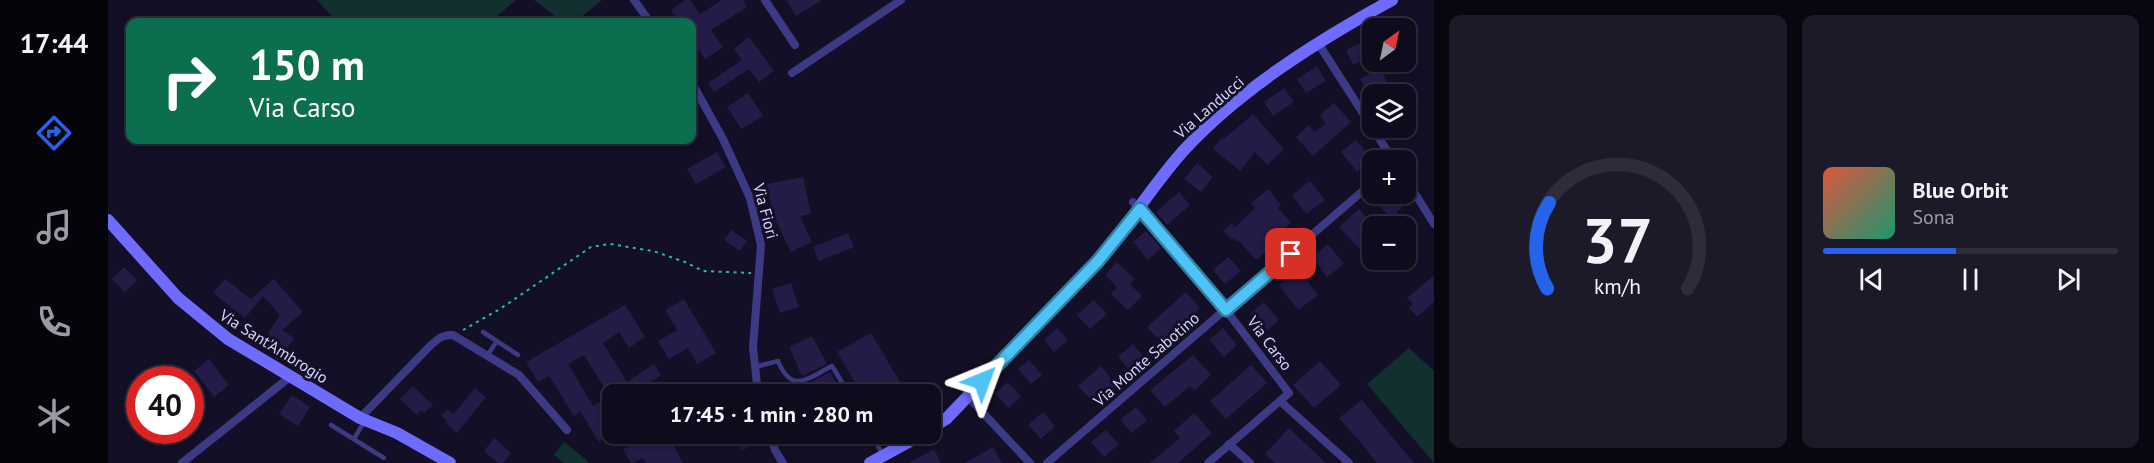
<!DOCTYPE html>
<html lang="it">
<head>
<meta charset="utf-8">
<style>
  body { margin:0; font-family:"PT Sans",sans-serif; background:#1c1929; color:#f1f3f6; height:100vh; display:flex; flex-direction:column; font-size:22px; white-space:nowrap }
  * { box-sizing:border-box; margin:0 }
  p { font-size:20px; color:#9b9ba3 }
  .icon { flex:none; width:33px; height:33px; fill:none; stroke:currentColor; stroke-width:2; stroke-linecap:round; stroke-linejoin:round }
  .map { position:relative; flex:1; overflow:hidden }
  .panel { display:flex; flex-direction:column; gap:15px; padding:15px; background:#08060f; width:720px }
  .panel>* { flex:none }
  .hud { position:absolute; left:18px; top:18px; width:570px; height:126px; border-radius:12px; box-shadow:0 3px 9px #0003,0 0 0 2px #2e2b3b; background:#0b6e4f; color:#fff; overflow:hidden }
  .needle { width:39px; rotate:33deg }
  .buttons { position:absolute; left:1254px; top:18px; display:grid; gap:12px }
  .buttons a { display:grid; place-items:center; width:54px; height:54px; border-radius:12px; background:#0e0b1c; box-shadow:0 3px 9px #0003,0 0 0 2px #2e2b3b; font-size:30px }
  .speed { position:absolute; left:18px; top:366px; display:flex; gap:12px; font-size:30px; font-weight:700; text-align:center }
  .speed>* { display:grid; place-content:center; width:78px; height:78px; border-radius:50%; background:#0e0b1c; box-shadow:0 3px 9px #0003,0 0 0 2px #2e2b3b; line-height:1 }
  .speed .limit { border:9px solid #d22; background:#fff; color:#111 }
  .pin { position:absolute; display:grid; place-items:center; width:51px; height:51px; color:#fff; margin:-26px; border-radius:12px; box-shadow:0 3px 9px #0006 }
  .me { position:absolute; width:66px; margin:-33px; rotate:44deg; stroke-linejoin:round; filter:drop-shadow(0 0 4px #0008) }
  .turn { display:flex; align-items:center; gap:21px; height:126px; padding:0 24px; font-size:27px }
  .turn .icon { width:78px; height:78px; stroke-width:2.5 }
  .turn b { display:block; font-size:42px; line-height:51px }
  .panel .card { flex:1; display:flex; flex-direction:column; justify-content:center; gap:9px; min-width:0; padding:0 21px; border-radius:12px; background:#1c1929 }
  .panel .dial { align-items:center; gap:0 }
  .dial svg { height:156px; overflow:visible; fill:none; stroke:#2e2b3b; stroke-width:7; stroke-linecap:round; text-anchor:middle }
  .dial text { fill:#f1f3f6; stroke:none }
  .song { display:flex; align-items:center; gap:18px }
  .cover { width:72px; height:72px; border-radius:9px; background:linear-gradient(135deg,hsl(10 70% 55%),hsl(160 70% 35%)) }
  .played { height:6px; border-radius:3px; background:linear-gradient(90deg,#2563eb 45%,#2e2b3b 45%) }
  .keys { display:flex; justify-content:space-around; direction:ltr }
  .panel .tiles { flex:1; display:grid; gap:15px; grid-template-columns:repeat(2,1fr) }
  .trip { position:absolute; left:494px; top:384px; width:339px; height:60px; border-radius:12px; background:#0e0b1c; box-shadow:0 3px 9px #0003,0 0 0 2px #2e2b3b; font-weight:800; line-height:60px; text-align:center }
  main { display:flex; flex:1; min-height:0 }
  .dock { display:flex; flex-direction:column; width:108px; justify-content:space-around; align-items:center; background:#06040b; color:#9b9ba3 }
  .dock .icon { width:42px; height:42px }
  .dock .active { color:#2563eb }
  .dock b { font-size:27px; color:#f1f3f6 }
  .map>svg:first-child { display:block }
</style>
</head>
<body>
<main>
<nav class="dock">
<b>17:44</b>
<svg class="icon active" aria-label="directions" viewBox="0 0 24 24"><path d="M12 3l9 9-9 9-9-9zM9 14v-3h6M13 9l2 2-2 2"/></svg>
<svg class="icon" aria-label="music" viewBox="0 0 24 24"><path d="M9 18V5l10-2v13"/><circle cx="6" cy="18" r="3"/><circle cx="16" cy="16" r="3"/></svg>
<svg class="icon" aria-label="phone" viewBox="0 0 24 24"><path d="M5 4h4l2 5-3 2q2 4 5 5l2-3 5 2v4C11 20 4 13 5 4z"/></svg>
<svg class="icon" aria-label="climate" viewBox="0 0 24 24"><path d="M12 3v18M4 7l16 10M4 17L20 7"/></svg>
</nav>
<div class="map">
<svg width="1326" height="463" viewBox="0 0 1326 463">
  <rect width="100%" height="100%" fill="#130f26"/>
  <g fill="#12302f">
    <path d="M209,0H408L382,22H229Z"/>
    <path d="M426,0H494L467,22H455Z"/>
    <path d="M1301,348L1326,371V463L1259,384Z"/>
    <path d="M456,442L481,462L480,463H456L446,455Z"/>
  </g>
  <g fill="#241b47" fill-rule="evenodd">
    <path d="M577,0H582L592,14L614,0H635L639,7L603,30L615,47L597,59L584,40V22H572L563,10Z"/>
    <path d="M678,0H714L688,16Z"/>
    <path d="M641,37L666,71L651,82L641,69L606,92L600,83L634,60L626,49Z"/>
    <path d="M1252,43L1259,58L1245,65L1238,50Z"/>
    <path d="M1209,66L1218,81L1198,93L1189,79Z"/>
    <path d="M1272,68L1279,82L1260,93L1252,79Z"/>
    <path d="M1176,88L1186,102L1165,116L1156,102Z"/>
    <path d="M640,93L655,116L633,129L619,107Z"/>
    <path d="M1226,103L1243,122L1205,156L1188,137L1201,125L1206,132L1218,124L1212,115Z"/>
    <path d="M1145,114L1176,149L1159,165L1147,152L1132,171L1105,149L1114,137L1116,139Z"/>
    <path d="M1248,140L1264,159L1249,172L1233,152Z"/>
    <path d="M609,152L618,167L588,184L579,169Z"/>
    <path d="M1089,163L1105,177L1093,192L1076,179Z"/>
    <path d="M695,177L703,214L692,216L704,242L683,252L668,221H666L659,184Z"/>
    <path d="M1202,181L1217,200L1198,214L1184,195Z"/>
    <path d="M1160,189L1173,205L1170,208L1183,223L1162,241L1166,245L1148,260L1131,241L1130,242L1126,238L1124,240L1115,231L1124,223L1127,227L1147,208L1143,203Z"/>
    <path d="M1071,192L1082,205L1059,225L1048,212Z"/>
    <path d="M1271,194H1288L1298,203L1284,218L1265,200Z"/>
    <path d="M1251,209L1264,224V236L1251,248L1231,227Z"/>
    <path d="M623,230L639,241L632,251L616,240Z"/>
    <path d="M1038,231L1053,248L1040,260L1025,242Z"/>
    <path d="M740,233L746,247L711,261L705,247Z"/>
    <path d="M1220,244L1236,264L1219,277L1204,257Z"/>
    <path d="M1120,257L1133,271L1117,284L1105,270Z"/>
    <path d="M1009,262L1027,279L1022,284L1034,296L1020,310L1003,294L1009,287L997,275Z"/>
    <path d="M16,267L29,280L17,293L4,279Z"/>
    <path d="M1191,270L1210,295L1190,310L1171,285Z"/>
    <path d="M1326,275V302L1309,317L1301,308L1305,304L1299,298Z"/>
    <path d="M117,279L143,299L166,279L195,312L174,330L186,338L174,356L154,343L172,315L155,296L137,318L105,293Z"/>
    <path d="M683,283L691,307L672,313L664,289Z"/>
    <path d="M1078,292L1092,308L1054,343L1039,327Z"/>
    <path d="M576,299L608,353L589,364L580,348L561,359L550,341L569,330L557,310Z"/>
    <path d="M986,300L999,314L982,329L969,315Z"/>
    <path d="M1156,302L1171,320L1157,332L1142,314Z"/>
    <path d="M517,305L537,337L521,348L511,332L495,343L519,382L546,364L553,375L537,386L534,382L514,388L517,394H504V434L491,442L472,411L466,416L441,376L430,382L418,362ZM476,355L500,394H504L485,406L460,364Z"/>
    <path d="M949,328L960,340L946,352L936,340Z"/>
    <path d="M1115,328L1129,345L1116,357L1101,340Z"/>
    <path d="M763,333L799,394H754L729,352Z"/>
    <path d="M704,336L719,364L694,376L681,347Z"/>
    <path d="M1025,344L1036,357L1021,370L1010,357Z"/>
    <path d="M1085,355L1103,375L1086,391L1082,386L1057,407L1042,390Z"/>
    <path d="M101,359L121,385L106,397L86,371Z"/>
    <path d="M921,360L934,375L923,384L910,369Z"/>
    <path d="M1212,361L1233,385L1206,408L1185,385Z"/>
    <path d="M1143,365L1159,383L1118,419L1102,401Z"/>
    <path d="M993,366L1008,384L986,403L970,386Z"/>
    <path d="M722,372L735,394H676L709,379Z"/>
    <path d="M900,382L913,397L900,408L887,393Z"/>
    <path d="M305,386L325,405L316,413L313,410L309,415L292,399Z"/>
    <path d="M367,388L378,397L349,433L338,423L339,421L333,416L339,409L346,414Z"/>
    <path d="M184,395L202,407L190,426L171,414Z"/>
    <path d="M1254,400L1284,437L1306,463H1269L1254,444L1231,418Z"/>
    <path d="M1028,407L1039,420L1024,433L1012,420Z"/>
    <path d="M935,412L947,426L933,439L920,425Z"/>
    <path d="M1086,413L1104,433L1070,463H1042L1072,438L1066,431Z"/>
    <path d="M1181,428L1201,447L1218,463H1167L1157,454Z"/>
    <path d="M998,430L1011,444L996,457L983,442Z"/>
    <path d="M547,434H556L561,438L575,463H538L535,458L523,463L515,449Z"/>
    <path d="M624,434H656V437L634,451Z"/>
    <path d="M386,438L403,453L395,463H390L376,451Z"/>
    <path d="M885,447L894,463H857Z"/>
    <path d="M826,449L833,463H801Z"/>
  </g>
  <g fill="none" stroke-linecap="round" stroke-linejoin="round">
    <path stroke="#2fb8b0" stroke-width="2" stroke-dasharray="3 4.5" stroke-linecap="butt" d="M355,330L392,309L483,247L502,244L545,251L577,262L595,271L643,273"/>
    <g stroke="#3d3a85" stroke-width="4.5">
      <path d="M375,332L410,355"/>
      <path d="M379,356L389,341"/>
      <path d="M647,367L670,361C684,395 700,378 724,366L741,394"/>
      <path d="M223,425L276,458"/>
      <path d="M763,434L775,455"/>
      <path d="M246,439L257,420"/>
    </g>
    <g stroke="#3d3a85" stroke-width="8">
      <path d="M526,0L542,22"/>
      <path d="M657,0L687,45"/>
      <path d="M1210,43L1285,160"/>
      <path d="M684,73L793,0"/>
      <path d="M584,83L615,139L642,198L653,245L645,347L650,394"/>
      <path d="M1298,179L1326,224"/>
      <path d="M1025,202L1118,310L1181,393L1100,463"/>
      <path d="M860,397L922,463"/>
      <path d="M1172,401L1241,463"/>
      <path d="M252,418L323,345C330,339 335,334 345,335L411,375L459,430"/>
      <path d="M662,434L667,450L675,463"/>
      <path d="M1121,444L1142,463"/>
      <path d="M74,463L182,377"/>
      <path d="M939,463L1264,183"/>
    </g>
    <g stroke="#6f6bff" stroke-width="12">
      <path d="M0,220L70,298L120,339L252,418L289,433L342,463"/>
      <path d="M822,429L838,419L990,261C1021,225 1045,184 1077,149C1132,89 1213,39 1284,0"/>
      <path d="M762,463L815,434"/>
    </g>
  </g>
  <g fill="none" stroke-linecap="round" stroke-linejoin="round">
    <g stroke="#337fa1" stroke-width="15">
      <path id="route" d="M874,381L990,261L1032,209L1118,310L1183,254"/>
    </g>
    <use href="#route" stroke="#4fc3f7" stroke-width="10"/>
  </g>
  <g text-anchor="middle" stroke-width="6" stroke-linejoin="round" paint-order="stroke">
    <g font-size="16" fill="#d9d4ff" stroke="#130f26">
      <text transform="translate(1101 107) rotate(-41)" y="6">Via Landucci</text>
      <text transform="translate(658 211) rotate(75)" y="6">Via Fiori</text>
      <text transform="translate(1162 343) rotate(53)" y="6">Via Carso</text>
      <text transform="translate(166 346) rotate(32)" y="6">Via Sant'Ambrogio</text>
      <text transform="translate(1038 359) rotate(-41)" y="6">Via Monte Sabotino</text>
    </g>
  </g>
</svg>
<div class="buttons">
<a><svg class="needle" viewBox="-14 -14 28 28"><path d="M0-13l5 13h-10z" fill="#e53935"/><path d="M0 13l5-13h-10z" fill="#9b9ba3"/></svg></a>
<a><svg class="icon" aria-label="layers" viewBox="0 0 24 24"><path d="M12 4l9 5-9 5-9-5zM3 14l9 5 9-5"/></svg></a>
<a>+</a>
<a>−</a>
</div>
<div class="speed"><div class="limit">40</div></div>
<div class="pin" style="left:1183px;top:254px;background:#d93025"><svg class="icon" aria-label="arrive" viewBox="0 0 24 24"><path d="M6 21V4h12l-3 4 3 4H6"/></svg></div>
<svg class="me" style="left:874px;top:381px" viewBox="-20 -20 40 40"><path d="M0-17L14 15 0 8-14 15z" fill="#4fc3f7" stroke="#fff" stroke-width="4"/></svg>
<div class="trip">17:45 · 1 min · 280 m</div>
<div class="hud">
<div class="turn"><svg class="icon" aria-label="right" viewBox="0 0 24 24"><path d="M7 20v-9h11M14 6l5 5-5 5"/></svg><div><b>150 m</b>Via Carso</div></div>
</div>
</div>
<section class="panel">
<div class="tiles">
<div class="card dial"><svg viewBox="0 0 100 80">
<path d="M14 69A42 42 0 1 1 86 69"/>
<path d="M14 69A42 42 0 0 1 15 25" stroke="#2563eb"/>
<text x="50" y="56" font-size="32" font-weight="700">37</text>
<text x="50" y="72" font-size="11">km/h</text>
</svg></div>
<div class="card">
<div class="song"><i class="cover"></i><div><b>Blue Orbit</b><p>Sona</p></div></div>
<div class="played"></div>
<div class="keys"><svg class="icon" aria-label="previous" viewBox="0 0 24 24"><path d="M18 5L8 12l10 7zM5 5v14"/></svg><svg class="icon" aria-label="pause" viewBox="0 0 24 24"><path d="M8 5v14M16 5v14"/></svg><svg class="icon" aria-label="next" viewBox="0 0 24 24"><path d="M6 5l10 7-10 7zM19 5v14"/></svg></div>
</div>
</div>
</section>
</main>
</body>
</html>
